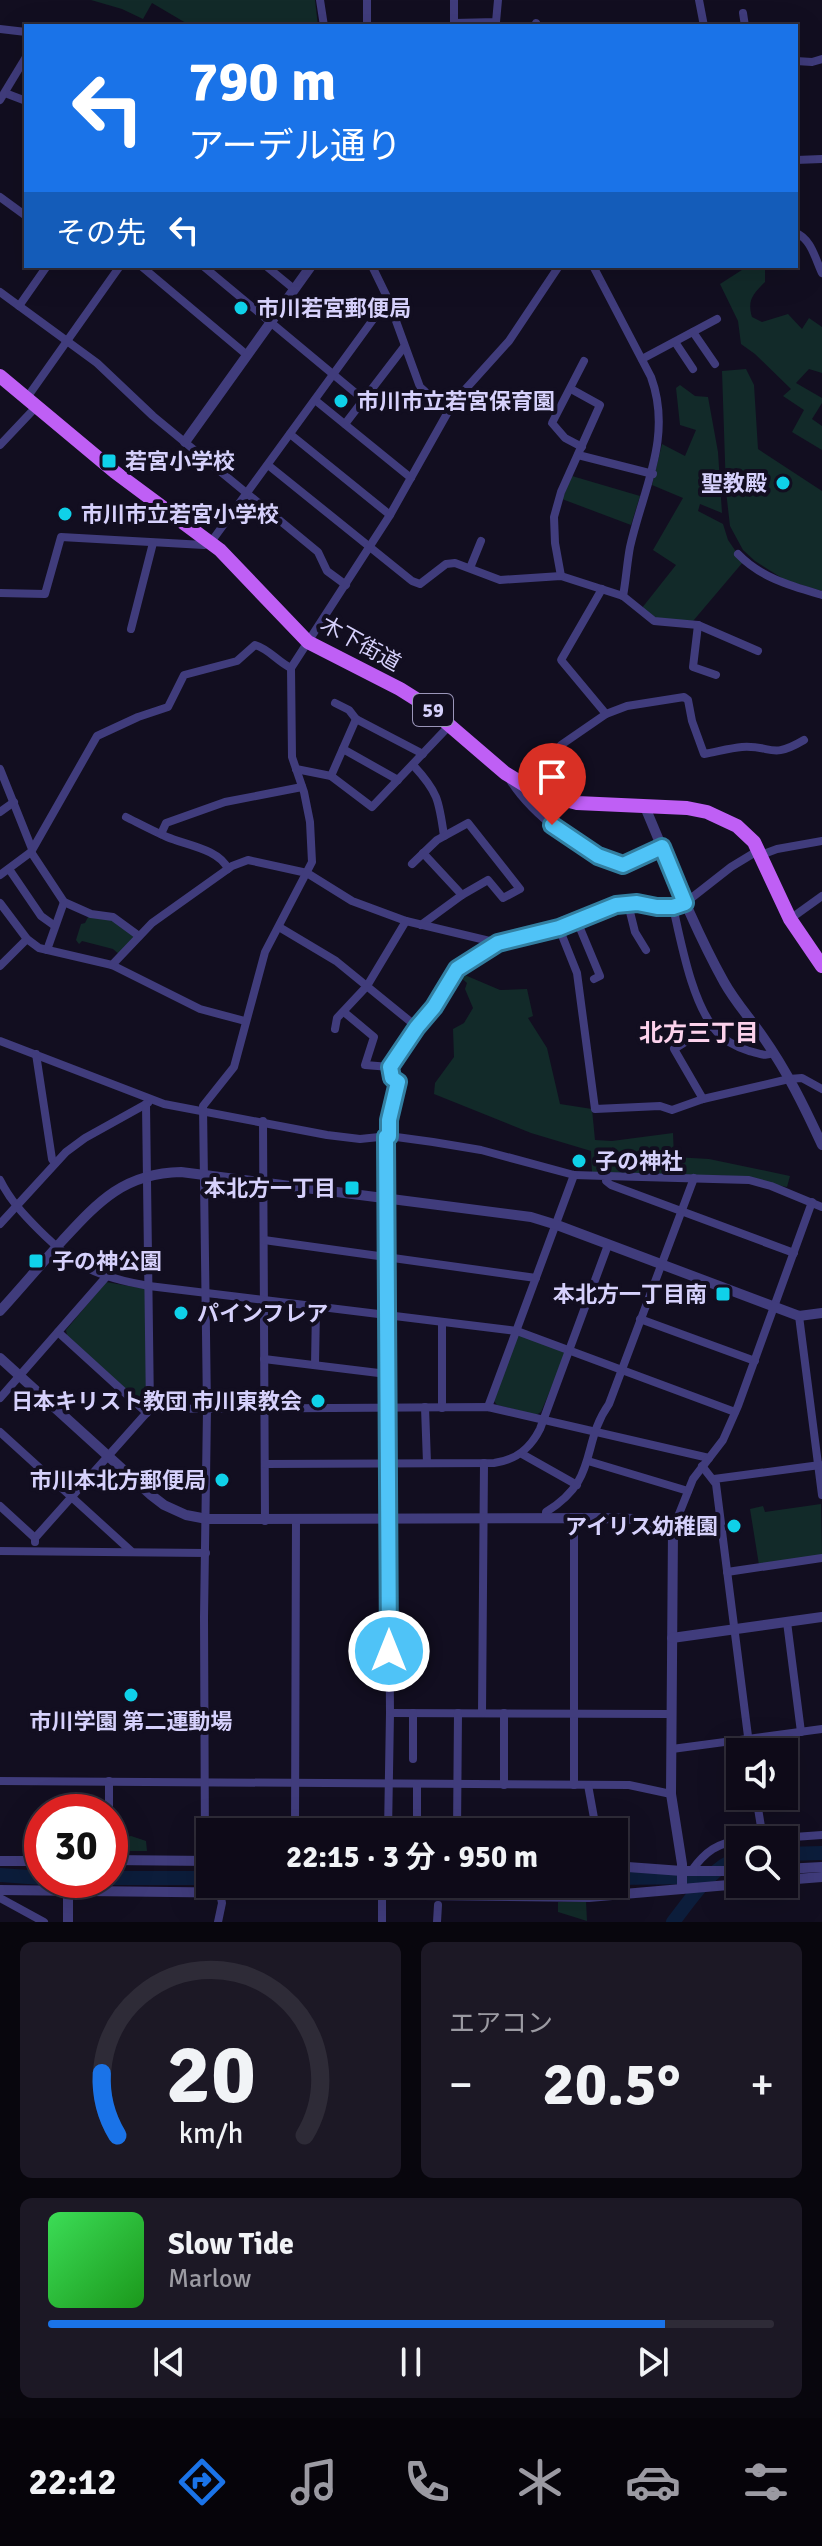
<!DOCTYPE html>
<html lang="ja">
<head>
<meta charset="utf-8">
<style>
  body { margin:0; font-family:Signika,"Noto Sans JP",sans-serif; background:#1c1825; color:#f1f3f6; height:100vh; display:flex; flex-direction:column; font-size:30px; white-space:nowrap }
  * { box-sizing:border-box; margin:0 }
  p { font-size:26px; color:#9b9aa2 }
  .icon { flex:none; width:44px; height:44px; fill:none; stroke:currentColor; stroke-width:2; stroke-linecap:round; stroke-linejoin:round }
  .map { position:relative; height:1922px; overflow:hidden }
  .panel { display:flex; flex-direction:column; gap:20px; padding:20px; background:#08060d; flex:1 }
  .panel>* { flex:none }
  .hud { position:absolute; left:24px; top:24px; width:774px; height:244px; border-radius:0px; box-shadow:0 8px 32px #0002,0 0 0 2px #2e2b37; background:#1a73e8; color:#fff; overflow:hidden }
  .tools { position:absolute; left:726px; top:1738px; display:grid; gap:16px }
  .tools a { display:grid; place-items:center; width:72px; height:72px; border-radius:0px; background:#0e0a18; box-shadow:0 8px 32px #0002,0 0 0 2px #2e2b37; font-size:40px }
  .speed { position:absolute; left:24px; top:1794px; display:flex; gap:16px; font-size:40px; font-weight:700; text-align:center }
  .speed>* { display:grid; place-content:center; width:104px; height:104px; border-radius:50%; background:#0e0a18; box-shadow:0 8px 32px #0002,0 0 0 2px #2e2b37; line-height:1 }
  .speed .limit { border:12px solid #d22; background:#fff; color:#111 }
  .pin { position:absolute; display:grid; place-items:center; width:68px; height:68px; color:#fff; margin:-82px -34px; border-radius:50% 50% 50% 0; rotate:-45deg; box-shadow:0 0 8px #0007 }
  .pin .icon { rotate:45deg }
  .me { position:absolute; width:88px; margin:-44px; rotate:0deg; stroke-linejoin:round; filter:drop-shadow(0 0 6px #0008) }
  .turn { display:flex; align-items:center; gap:28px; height:168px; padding:0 32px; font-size:36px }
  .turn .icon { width:104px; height:104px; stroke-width:2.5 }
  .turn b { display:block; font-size:56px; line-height:68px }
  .then { display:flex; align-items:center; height:76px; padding:0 32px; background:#0003; gap:16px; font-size:30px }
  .big { font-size:60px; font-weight:700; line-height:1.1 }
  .panel .tile { flex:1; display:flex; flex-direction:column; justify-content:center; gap:12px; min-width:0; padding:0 28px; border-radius:12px; background:#1c1825 }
  .panel .dial { align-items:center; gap:0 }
  .dial svg { height:208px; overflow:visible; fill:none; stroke:#2e2b37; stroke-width:7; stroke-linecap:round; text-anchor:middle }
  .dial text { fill:#f1f3f6; stroke:none }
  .song { display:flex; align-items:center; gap:24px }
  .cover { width:96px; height:96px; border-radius:12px; background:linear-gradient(135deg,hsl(130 70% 55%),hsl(120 70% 35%)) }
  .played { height:8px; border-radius:4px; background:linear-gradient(90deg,#1a73e8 85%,#2e2b37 85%) }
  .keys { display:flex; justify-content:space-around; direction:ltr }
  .heat { display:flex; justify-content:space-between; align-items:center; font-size:44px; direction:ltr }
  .panel .tiles { flex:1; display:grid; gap:20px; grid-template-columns:1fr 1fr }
  .tile:last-child { grid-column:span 2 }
  .trip { position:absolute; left:196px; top:1818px; width:432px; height:80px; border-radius:0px; background:#0e0a18; box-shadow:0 8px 32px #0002,0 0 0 2px #2e2b37; font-weight:700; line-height:80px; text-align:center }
  .tabs { display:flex; height:128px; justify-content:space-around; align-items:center; background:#06040a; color:#9b9aa2 }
  .tabs .icon { width:56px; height:56px }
  .tabs .current { color:#1a73e8 }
  .tabs b { font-size:36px; color:#f1f3f6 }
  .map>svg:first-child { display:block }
</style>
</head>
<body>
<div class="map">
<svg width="822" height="1922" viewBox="0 0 822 1922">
  <rect width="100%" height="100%" fill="#120e20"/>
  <g fill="#122a29">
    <path d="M91,0H315L318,26H191L152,3L143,19L122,9Z"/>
    <path d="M765,266V282C753,294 747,300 752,317L762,322L788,314L802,329L809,318L822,327V373L809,369L796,383L822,398V403L812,419L822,426V450L792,432L804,410L783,396L791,389L755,354L741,344L738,321L720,284L745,268Z"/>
    <path d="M746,369L754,385L758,449L822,491V591L785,580L755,561L743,550L730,526L726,491L722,371Z"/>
    <path d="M680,385L695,396L708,397L718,452L722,513L700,504L698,511L723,524L728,540L743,562L693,621L655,619L642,608L676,565L653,550L683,498L652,485L662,444L685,456L696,430L680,425L676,388Z"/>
    <path d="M572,476L640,496L631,525L562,499Z"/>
    <path d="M89,915L113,919L136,936L120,955L113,949L82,941L79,944L76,940L81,924L85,923Z"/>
    <path d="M460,973L500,990L527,989L533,1016L528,1018L547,1048L560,1104L592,1109L595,1140L612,1141L673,1133L674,1157L709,1159L790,1176L787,1187L731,1176L592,1172L591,1151L531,1133L434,1094L435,1083L454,1057L453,1029L464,1023L473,1008L465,989L467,983L459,976Z"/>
    <path d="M106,1282L146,1289L147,1407L144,1409L67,1335L66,1330Z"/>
    <path d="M518,1334L564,1351L565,1355L541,1412L536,1415L497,1405L494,1401Z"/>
    <path d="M821,1504L822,1556L759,1565L750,1509L763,1506L765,1512Z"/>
    <rect x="301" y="1821" width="41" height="11"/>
    <path d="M131,1836L146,1841L147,1851H112V1839Z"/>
    <path d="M586,1901L587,1921L558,1912V1902Z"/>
  </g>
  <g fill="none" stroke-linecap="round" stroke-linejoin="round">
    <g stroke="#0c1d3b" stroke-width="14">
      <path d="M784,1854L822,1853"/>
      <path d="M0,1875L42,1878"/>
      <path d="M110,1878H210"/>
      <path d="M614,1878L709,1877"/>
      <path d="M673,1922C692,1898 710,1868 740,1857"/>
    </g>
    <g stroke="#403c7c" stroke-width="8">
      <path d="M320,0L324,26"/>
      <path d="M699,0L704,26"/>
      <path d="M743,13L745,26"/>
      <path d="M454,23L496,22L498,0"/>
      <path d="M454,25V0"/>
      <path d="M367,26V0"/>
      <path d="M535,26L536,23"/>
      <path d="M0,29L26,32"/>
      <path d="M796,61L812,62L822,59"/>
      <path d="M5,93L26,101"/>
      <path d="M0,100L26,57"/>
      <path d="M796,160L822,159"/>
      <path d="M0,197L26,216"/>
      <path d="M796,233C811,239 815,258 822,273"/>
      <path d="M141,266L247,355"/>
      <path d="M203,266L364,400"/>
      <path d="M266,266L294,289"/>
      <path d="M372,266L388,299L420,387L430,396L453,403"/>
      <path d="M593,266L651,377C673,437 643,489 630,547C627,563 626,580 623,596"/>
      <path d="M0,292L97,363L153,416L318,552L327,571L346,585"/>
      <path d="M19,306L47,266"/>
      <path d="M693,332L715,364"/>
      <path d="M675,342L693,369"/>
      <path d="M642,359L717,319"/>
      <path d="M26,399L120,266"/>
      <path d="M315,400L411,478"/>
      <path d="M345,424L404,347"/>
      <path d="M290,434L390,515"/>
      <path d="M0,445L36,407"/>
      <path d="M582,447L565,438L552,423L584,361"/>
      <path d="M578,455L653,474"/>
      <path d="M268,465L412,581L420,584L446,564L455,563L500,580L561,576L623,596L654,621L698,625L758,651"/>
      <path d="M738,554C761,578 791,586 822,595"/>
      <path d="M470,568L481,541"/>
      <path d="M561,576L555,543L554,517L561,492L600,405L571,389"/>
      <path d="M602,589L561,660L606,714"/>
      <path d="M0,593L45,594L61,537L204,545L211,542L388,299"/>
      <path d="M698,625L693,667L716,675"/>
      <path d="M131,629L153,543"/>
      <path d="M335,703L349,710L356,719L423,754"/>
      <path d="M561,745L606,714L627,706L684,697L688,700L692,721L704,754C716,752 730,748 742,747C773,745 770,760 804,740"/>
      <path d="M343,749L398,780"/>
      <path d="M413,765C438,792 439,800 444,836"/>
      <path d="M0,769L32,849"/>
      <path d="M296,769L331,776L372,807L450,725"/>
      <path d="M331,776L356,719"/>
      <path d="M510,780C532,815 583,854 623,865L662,847"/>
      <path d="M0,812L14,802"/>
      <path d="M126,817C140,824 153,831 167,837C186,845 219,849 228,869"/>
      <path d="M161,834L166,823L225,802L302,787"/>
      <path d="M31,852L64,902L91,914L113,917L139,936"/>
      <path d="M423,853L462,895"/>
      <path d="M761,855L777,849L822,841"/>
      <path d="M412,864L437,840L468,823L520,889L503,898L488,880L462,895L421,925"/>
      <path d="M9,869L41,916L55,926"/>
      <path d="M0,875L31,852L97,736L138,717L168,707L184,675L237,661L255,645C269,649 278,662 291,668"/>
      <path d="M0,903L27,939L39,948L112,965L200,1009L245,1021"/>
      <path d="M628,904L635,932L646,950"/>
      <path d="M673,907C681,942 692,1004 717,1032C725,1041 737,1047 749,1051C758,1053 765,1057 773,1053"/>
      <path d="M790,919L822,896"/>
      <path d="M577,921L600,976L594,979"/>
      <path d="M279,927L336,961L417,1027"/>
      <path d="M559,928L577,973L595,1109L660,1106L672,1110L703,1099L789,1079L802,1078L822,1089"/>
      <path d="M47,950L64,902"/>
      <path d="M112,965L152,923L232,866L248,860L307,873L352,901L406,921L498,943L559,928L616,905L637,903L673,907L685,903L731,867L759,850"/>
      <path d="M0,966L27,939"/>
      <path d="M344,1012L374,1037L365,1065L390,1067"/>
      <path d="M335,1029L337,1018L367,986L406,921"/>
      <path d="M0,1041L164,1104L327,1135L360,1139L389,1136L433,1142L481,1150L574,1175L606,1176V1181L611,1185L794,1253"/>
      <path d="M36,1054L52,1159L55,1163"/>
      <path d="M703,1099L674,1049L712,1025"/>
      <path d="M263,1121L265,1521"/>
      <path d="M389,1136V1120L398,1082L392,1078L390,1067L417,1027L434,1007L457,969L498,943"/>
      <path d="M386,1137L390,1713L388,1832"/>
      <path d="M606,1176L749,1180L771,1186L822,1207"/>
      <path d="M0,1180C10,1200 23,1214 39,1230C76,1267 97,1277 149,1286L517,1331L735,1412"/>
      <path d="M0,1224L66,1152L85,1138L148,1103"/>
      <path d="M264,1240L536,1278"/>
      <path d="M799,1316L822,1495"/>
      <path d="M640,1319L755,1361"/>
      <path d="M58,1332L147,1413"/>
      <path d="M264,1359L387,1374"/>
      <path d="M315,1365L316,1308"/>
      <path d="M0,1398L106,1277"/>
      <path d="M425,1407L427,1463"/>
      <path d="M488,1407L574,1175"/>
      <path d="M442,1408V1324"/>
      <path d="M150,1409L488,1407L709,1458"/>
      <path d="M0,1432L131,1551"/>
      <path d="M522,1454L577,1485"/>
      <path d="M588,1461L688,1491"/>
      <path d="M265,1464L494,1463C516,1460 530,1449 540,1429L608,1245"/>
      <path d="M702,1466L716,1484L750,1752"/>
      <path d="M714,1479L820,1465"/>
      <path d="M0,1506L35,1538V1542"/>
      <path d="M546,1518V1512C600,1479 580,1445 609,1404L694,1178"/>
      <path d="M574,1518V1785"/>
      <path d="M673,1529L693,1479L723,1440L738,1406L812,1202"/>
      <path d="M35,1538L150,1409L146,1104"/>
      <path d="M0,1551L206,1553"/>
      <path d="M727,1572L822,1558"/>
      <path d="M787,1622L801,1732"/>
      <path d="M390,1713L671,1714"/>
      <path d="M482,1713L484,1463"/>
      <path d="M672,1749L822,1729"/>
      <path d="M413,1759V1713"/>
      <path d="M0,1781L629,1785L671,1794"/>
      <path d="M109,1781V1812"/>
      <path d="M504,1785V1713"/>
      <path d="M588,1785L596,1829"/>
      <path d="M756,1796L763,1839"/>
      <path d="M410,1821H417V1784"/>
      <path d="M295,1832L296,1520"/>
      <path d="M457,1832L458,1713"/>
      <path d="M750,1840L822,1835"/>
      <path d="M205,1851L204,1617L207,1409L203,1106L234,1067L265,952L312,862L310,822L304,792L292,757L291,668L390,515L453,403L509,341L559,266"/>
      <path d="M692,1870C705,1852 718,1842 740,1841"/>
      <path d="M0,1898L44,1922"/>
      <path d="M218,1922L222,1903L220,1893"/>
      <path d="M382,1922V1895"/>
      <path d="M437,1922L438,1905"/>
    </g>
    <g stroke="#403c7c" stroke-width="10">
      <path d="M185,442L311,266"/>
      <path d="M645,807C670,866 693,926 724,982C735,1002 750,1018 763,1037C787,1071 805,1108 822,1145"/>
      <path d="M0,1311C21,1288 41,1264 62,1241C98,1202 124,1173 181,1172L531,1217L557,1225L799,1316L822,1313"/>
      <path d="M0,1358L151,1495L164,1505L186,1515L207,1519L603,1518L634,1519L673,1529L671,1794L682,1864V1889"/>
      <path d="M672,1638L822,1617"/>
      <path d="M110,1860L210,1861"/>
      <path d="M0,1861H42"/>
      <path d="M614,1866L682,1871H740"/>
      <path d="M784,1869L822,1867"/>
      <path d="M784,1880L822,1877"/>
      <path d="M0,1890L589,1897L740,1884"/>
      <path d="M68,1922V1880"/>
    </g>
    <path stroke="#bf5ff5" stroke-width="14" d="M0,376L115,472L220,550L308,642L400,689L427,706L505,773L523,784L536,792L577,803L687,808L707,812L737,826L754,842L790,919L822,966"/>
  </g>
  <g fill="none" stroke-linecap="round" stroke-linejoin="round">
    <g stroke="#337fa1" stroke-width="20">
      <path id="route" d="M389,1651L386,1137L389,1136V1120L398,1082L392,1078L390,1067L417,1027L434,1007L457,969L498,943L559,928L616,905L637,903L657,907H673L685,903L662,847L623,865L598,856L552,825"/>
    </g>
    <use href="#route" stroke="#4fc3f7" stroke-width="14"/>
  </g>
  <g fill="#0fd1e9" stroke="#120e20" stroke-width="3">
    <circle cx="241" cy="308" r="8"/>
    <circle cx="341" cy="401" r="8"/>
    <rect x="101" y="453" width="16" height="16" rx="4"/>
    <circle cx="783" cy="483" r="8"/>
    <circle cx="65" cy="514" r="8"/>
    <circle cx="579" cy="1161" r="8"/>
    <rect x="344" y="1180" width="16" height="16" rx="4"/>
    <rect x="28" y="1253" width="16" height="16" rx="4"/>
    <rect x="715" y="1286" width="16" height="16" rx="4"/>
    <circle cx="181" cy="1313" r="8"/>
    <circle cx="318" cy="1401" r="8"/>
    <circle cx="222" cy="1480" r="8"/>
    <circle cx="734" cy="1526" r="8"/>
    <circle cx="131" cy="1695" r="8"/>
  </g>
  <g text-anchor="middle" stroke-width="8" stroke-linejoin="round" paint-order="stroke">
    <rect fill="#120e20" stroke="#9b96ba" stroke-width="2" x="413" y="694" width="40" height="32" rx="6"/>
    <g font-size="20" font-weight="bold" fill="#d6d1fc">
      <text x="433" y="717">59</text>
    </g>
    <g font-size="22" font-weight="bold" fill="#d6d1fc" stroke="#120e20" text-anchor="start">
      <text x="257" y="316">市川若宮郵便局</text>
      <text x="357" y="409">市川市立若宮保育園</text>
      <text x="125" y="469">若宮小学校</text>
      <text x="767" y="491" text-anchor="end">聖教殿</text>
      <text x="81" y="522">市川市立若宮小学校</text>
      <text x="595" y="1169">子の神社</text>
      <text x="336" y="1196" text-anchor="end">本北方一丁目</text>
      <text x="52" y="1269">子の神公園</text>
      <text x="707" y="1302" text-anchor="end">本北方一丁目南</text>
      <text x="197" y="1321">パインフレア</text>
      <text x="302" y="1409" text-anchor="end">日本キリスト教団 市川東教会</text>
      <text x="206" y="1488" text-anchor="end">市川本北方郵便局</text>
      <text x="718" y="1534" text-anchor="end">アイリス幼稚園</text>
      <text x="131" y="1729" text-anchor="middle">市川学園 第二運動場</text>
    </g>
    <g font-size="22" fill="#d6d1fc" stroke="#120e20">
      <text transform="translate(361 643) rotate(29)" y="8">木下街道</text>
    </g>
    <g font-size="24" font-weight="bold" fill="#fcd2ec" stroke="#120e20">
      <text x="699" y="1041">北方三丁目</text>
    </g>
  </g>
</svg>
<div class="tools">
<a><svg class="icon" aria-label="sound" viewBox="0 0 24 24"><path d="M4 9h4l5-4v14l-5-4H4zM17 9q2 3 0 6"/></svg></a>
<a><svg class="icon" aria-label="search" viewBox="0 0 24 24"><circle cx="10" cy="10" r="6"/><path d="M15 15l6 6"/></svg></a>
</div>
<div class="speed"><div class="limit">30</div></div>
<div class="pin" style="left:552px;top:825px;background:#d93025"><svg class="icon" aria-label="arrive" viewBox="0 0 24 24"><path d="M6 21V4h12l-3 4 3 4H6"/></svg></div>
<svg class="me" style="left:389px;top:1651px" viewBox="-20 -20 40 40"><circle r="17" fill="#4fc3f7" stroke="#fff" stroke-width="3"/><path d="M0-11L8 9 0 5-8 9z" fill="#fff"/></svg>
<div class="trip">22:15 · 3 分 · 950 m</div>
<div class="hud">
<div class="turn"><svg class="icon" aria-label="left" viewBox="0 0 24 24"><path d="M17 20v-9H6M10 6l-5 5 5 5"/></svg><div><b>790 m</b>アーデル通り</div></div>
<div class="then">その先<svg class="icon" aria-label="left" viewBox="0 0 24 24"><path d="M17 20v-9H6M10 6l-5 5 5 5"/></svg></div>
</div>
</div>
<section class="panel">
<div class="tiles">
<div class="tile dial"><svg viewBox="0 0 100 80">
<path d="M14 69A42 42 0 1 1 86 69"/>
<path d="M14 69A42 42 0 0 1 8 45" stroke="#1a73e8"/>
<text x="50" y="56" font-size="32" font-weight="700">20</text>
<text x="50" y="72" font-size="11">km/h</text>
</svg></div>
<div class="tile"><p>エアコン</p>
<div class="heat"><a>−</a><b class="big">20.5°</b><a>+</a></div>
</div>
<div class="tile">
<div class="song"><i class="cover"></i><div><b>Slow Tide</b><p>Marlow</p></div></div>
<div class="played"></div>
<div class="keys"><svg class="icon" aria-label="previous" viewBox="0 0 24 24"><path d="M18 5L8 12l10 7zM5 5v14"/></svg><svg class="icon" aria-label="pause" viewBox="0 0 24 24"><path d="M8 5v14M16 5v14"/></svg><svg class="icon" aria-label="next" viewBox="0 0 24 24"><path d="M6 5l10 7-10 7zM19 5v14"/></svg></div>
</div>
</div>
</section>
<nav class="tabs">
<b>22:12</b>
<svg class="icon current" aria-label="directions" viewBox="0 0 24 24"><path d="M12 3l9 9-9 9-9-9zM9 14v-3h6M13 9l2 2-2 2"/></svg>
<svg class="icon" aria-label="music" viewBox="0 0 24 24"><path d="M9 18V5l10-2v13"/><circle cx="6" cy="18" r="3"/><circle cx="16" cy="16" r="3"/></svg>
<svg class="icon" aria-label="phone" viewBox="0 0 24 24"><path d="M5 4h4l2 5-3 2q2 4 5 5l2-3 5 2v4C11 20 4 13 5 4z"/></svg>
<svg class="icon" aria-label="climate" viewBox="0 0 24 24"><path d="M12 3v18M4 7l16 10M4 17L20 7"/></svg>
<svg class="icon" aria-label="car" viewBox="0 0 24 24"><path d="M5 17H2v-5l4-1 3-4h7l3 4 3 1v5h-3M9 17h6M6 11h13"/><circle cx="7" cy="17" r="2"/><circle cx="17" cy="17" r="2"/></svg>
<svg class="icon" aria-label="filters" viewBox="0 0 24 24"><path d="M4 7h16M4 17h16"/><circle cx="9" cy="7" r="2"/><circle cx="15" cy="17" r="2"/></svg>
</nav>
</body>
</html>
